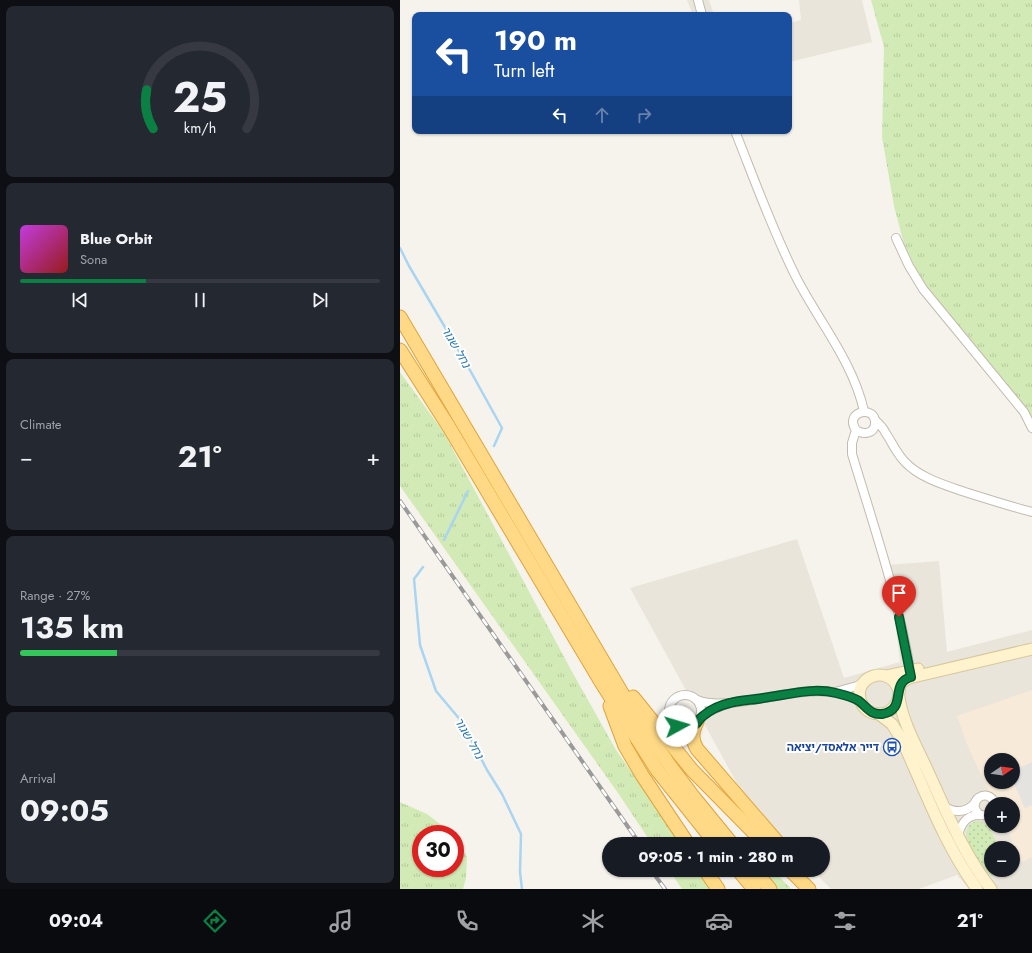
<!DOCTYPE html>
<html lang="en">
<head>
<meta charset="utf-8">
<style>
  body { margin:0; font-family:Jost,"Noto Sans Hebrew",sans-serif; background:#242831; color:#f1f3f6; height:100vh; display:flex; flex-direction:column; font-size:15px; white-space:nowrap }
  * { box-sizing:border-box; margin:0 }
  p { font-size:13px; color:#9ea1a6 }
  .icon { flex:none; width:22px; height:22px; fill:none; stroke:currentColor; stroke-width:2; stroke-linecap:round; stroke-linejoin:round }
  .map { position:relative; flex:1; overflow:hidden }
  .details { display:flex; flex-direction:column; gap:6px; padding:6px; background:#0d0f14; width:400px }
  .details>* { flex:none }
  .guide { position:absolute; left:12px; top:12px; width:380px; height:122px; border-radius:8px; box-shadow:0 1px 3px #0004; background:#1a4fa0; color:#fff; overflow:hidden }
  .needle { width:26px; rotate:77deg }
  .controls { position:absolute; left:584px; top:753px; display:grid; gap:8px }
  .controls a { display:grid; place-items:center; width:36px; height:36px; border-radius:50%; background:#171b24; box-shadow:0 1px 3px #0004; font-size:20px }
  .speed { position:absolute; left:12px; top:825px; display:flex; gap:8px; font-size:20px; font-weight:700; text-align:center }
  .speed>* { display:grid; place-content:center; width:52px; height:52px; border-radius:50%; background:#171b24; box-shadow:0 1px 3px #0004; line-height:1 }
  .speed .limit { border:6px solid #d22; background:#fff; color:#111 }
  .pin { position:absolute; display:grid; place-items:center; width:34px; height:34px; color:#fff; margin:-41px -17px; border-radius:50% 50% 50% 0; rotate:-45deg; box-shadow:0 0 4px #0007 }
  .pin .icon { rotate:45deg }
  .me { position:absolute; width:44px; margin:-22px; rotate:84deg; stroke-linejoin:round; filter:drop-shadow(0 0 3px #0008) }
  .turn { display:flex; align-items:center; gap:14px; height:84px; padding:0 16px; font-size:18px }
  .turn .icon { width:52px; height:52px; stroke-width:2.5 }
  .turn b { display:block; font-size:28px; line-height:34px }
  .lanes { display:flex; align-items:center; height:38px; padding:0 16px; background:#0003; justify-content:center; gap:20px; direction:ltr }
  .lanes .off { opacity:.35 }
  .big { font-size:30px; font-weight:700; line-height:1.1 }
  .details .tile { flex:1; display:flex; flex-direction:column; justify-content:center; gap:6px; min-width:0; padding:0 14px; border-radius:8px; background:#242831 }
  .details .dial { align-items:center; gap:0 }
  .dial svg { height:104px; overflow:visible; fill:none; stroke:#363941; stroke-width:7; stroke-linecap:round; text-anchor:middle }
  .dial text { fill:#f1f3f6; stroke:none }
  .song { display:flex; align-items:center; gap:12px }
  .cover { width:48px; height:48px; border-radius:6px; background:linear-gradient(135deg,hsl(290 70% 55%),hsl(0 70% 35%)) }
  .played { height:4px; border-radius:2px; background:linear-gradient(90deg,#0b8043 35%,#363941 35%) }
  .keys { display:flex; justify-content:space-around; direction:ltr }
  .heat { display:flex; justify-content:space-between; align-items:center; font-size:22px; direction:ltr }
  .charge { height:6px; border-radius:3px; background:linear-gradient(90deg,#34c759 27%,#363941 0) }
  .trip { position:absolute; left:202px; top:837px; width:228px; height:40px; border-radius:20px; background:#171b24; box-shadow:0 1px 3px #0004; font-weight:700; line-height:40px; text-align:center }
  .tabs { display:flex; height:64px; justify-content:space-around; align-items:center; background:#090b0e; color:#9ea1a6 }
  .tabs .icon { width:28px; height:28px }
  .tabs .selected { color:#0b8043 }
  .tabs b { font-size:18px; color:#f1f3f6 }
  main { display:flex; flex:1; min-height:0 }
  .map>svg:first-child { display:block }
</style>
</head>
<body>
<main>
<section class="details">
<div class="tile dial"><svg viewBox="0 0 100 80">
<path d="M14 69A42 42 0 1 1 86 69"/>
<path d="M14 69A42 42 0 0 1 9 39" stroke="#0b8043"/>
<text x="50" y="56" font-size="32" font-weight="700">25</text>
<text x="50" y="72" font-size="11">km/h</text>
</svg></div>
<div class="tile">
<div class="song"><i class="cover"></i><div><b>Blue Orbit</b><p>Sona</p></div></div>
<div class="played"></div>
<div class="keys"><svg class="icon" aria-label="previous" viewBox="0 0 24 24"><path d="M18 5L8 12l10 7zM5 5v14"/></svg><svg class="icon" aria-label="pause" viewBox="0 0 24 24"><path d="M8 5v14M16 5v14"/></svg><svg class="icon" aria-label="next" viewBox="0 0 24 24"><path d="M6 5l10 7-10 7zM19 5v14"/></svg></div>
</div>
<div class="tile"><p>Climate</p>
<div class="heat"><a>−</a><b class="big">21°</b><a>+</a></div>
</div>
<div class="tile"><p>Range · 27%</p><b class="big">135 km</b><div class="charge"></div></div>
<div class="tile"><p>Arrival</p><b class="big">09:05</b></div>
</section>
<div class="map">
<svg width="632" height="889" viewBox="0 0 632 889">
  <defs>
    <pattern id="grass-tufts" width="24" height="20" patternUnits="userSpaceOnUse"><rect width="24" height="20" fill="#d2eab5"/><path d="M3 7l-1-3M5 7V3M7 7l1-3M15 17l-1-3M17 17v-4M19 17l1-3" fill="none" stroke="#b6ca9c"/></pattern>
    <pattern id="park-dots" width="8" height="8" patternUnits="userSpaceOnUse"><rect width="8" height="8" fill="#d2eab5"/><path d="M2 2h.1M6 6h.1" fill="none" stroke="#b6ca9c" stroke-width="1.8" stroke-linecap="round"/></pattern>
  </defs>
  <rect width="100%" height="100%" fill="#f6f3ec"/>
  <g fill="#eae5da" fill-rule="evenodd">
    <path d="M287,0H309L314,15H293Z"/>
    <path d="M399,0H462L472,42L389,62V23L401,20Z"/>
    <path d="M397,539L444,678L500,662L488,565L539,561L547,652L632,630V889H569L557,875L519,889H431L412,870H423V844H385L352,811L230,588ZM591,760H613V782H591ZM591,804H613V826H591ZM591,848H613V870H591Z"/>
  </g>
  <path fill="#f7ead8" fill-rule="evenodd" d="M632,690V857L622,862L605,826H613V804H595L568,747L557,716ZM591,760H613V782H591Z"/>
  <g fill="url(#grass-tufts)">
    <path d="M471,0H632V435L617,404L524,286L504,244L494,206L482,137L484,47Z"/>
    <path d="M0,372L44,433L170,668L216,750L282,844H252L218,793L0,486Z"/>
    <path d="M0,802L27,814L53,834H21V868H55V837L67,857L66,878L63,889H0Z"/>
    <path d="M269,870H299L312,889H282Z"/>
    <path d="M360,870H373L391,889H377Z"/>
  </g>
  <path fill="url(#park-dots)" d="M576,821C589,820 594,838 599,848H591V870H602L591,876C582,864 551,831 576,821Z"/>
  <path fill="#e5e3e0" d="M632,762V805L625,808L613,781V771Z"/>
  <g fill="none" stroke-linecap="round" stroke-linejoin="round">
    <g stroke="#a9d4f2" stroke-width="2.5">
      <path d="M0,248L9,266L66,363L102,428L94,446"/>
      <path d="M44,540L68,491"/>
      <path d="M23,567L14,579L20,645L36,691L62,722L87,770L102,794L121,834L120,872L122,889"/>
    </g>
    <g stroke="#c2bbae" stroke-width="10">
      <g id="minor">
        <path d="M298,0L302,15"/>
        <path d="M335,131C355,181 373,232 397,279C420,323 453,362 464,411"/>
        <path d="M496,238L509,266L523,289L624,412L632,428"/>
        <path d="M475,420C479,424 483,427 485,432C492,442 496,453 505,462C520,478 545,485 565,492C587,499 609,506 632,512"/>
        <path d="M456,430C463,435 474,434 475,424C477,404 443,411 456,430L452,443V454C474,527 499,599 511,675"/>
        <path d="M435,692L457,686L464,683"/>
        <circle cx="285" cy="711" r="16"/>
        <path d="M297,700C312,706 330,703 346,701C380,696 434,680 463,704"/>
        <path d="M300,718L310,711L324,705"/>
        <path d="M544,807C556,813 566,813 575,803"/>
        <path d="M580,815C564,802 588,785 595,804"/>
        <path d="M558,836C560,826 566,815 579,815C584,815 586,816 591,814"/>
      </g>
    </g>
    <g stroke="#d6c79b" stroke-width="13">
      <g id="secondary">
        <path d="M486,676L518,669"/>
        <path d="M499,691C490,662 451,677 461,702C467,717 488,718 496,704C500,698 498,690 501,683L509,678L632,649"/>
        <path d="M499,697C502,720 515,744 525,765C545,808 562,852 591,889"/>
        <path d="M479,714L492,724L502,740C525,790 544,844 577,889"/>
      </g>
    </g>
    <g stroke="#e0a43c" stroke-width="15">
      <g id="trunk">
        <path d="M0,317L229,705L268,763L292,795L332,844"/>
        <path d="M0,350L49,427L201,682L257,770L316,844"/>
        <path d="M233,697L292,770L365,844"/>
        <path d="M210,706L225,746L242,775L288,844"/>
        <path d="M297,722C292,732 291,739 297,749L379,844"/>
        <path d="M305,870L318,889"/>
        <path d="M338,870L354,889"/>
        <path d="M354,870L370,889"/>
        <path d="M390,870L409,889"/>
      </g>
    </g>
    <use href="#minor" stroke="#fff" stroke-width="8"/>
    <use href="#secondary" stroke="#fff3cd" stroke-width="11"/>
    <use href="#trunk" stroke="#ffd985" stroke-width="13"/>
    <g stroke="#9a9a9a" stroke-width="4">
      <g id="rail">
        <path d="M0,501L240,844"/>
        <path d="M251,870L265,889"/>
      </g>
    </g>
    <use href="#rail" stroke="#fff" stroke-width="2.5" stroke-dasharray="8" stroke-linecap="butt"/>
  </g>
  <g fill="none" stroke-linecap="round" stroke-linejoin="round">
    <g stroke="#07532c" stroke-width="10">
      <path id="route" d="M277,726C284,728 291,729 297,723C299,720 300,718 303,716C310,710 321,705 330,703C341,700 353,700 363,698C387,695 413,687 436,693C444,695 453,697 459,701C467,707 470,715 482,714C508,710 489,683 511,677L499,617"/>
    </g>
    <use href="#route" stroke="#0b8043" stroke-width="7"/>
  </g>
  <defs>
    <g id="bus-ring" transform="scale(0.9)"><circle r="9.5" fill="#fff" stroke="#1a4fb4" stroke-width="1.5"/><path d="M-5-6H5V4H4V6H2V4H-2V6H-4V4H-5ZM-3.5-4V0h7V-4ZM-3.5 1.2v1.5H-2V1.2ZM2 1.2v1.5H3.5V1.2Z" fill="#1a4fb4"/></g>
  </defs>
  <g fill-rule="evenodd">
    <use href="#bus-ring" x="492" y="747"/>
  </g>
  <g text-anchor="middle" stroke-width="4" stroke-linejoin="round" paint-order="stroke">
    <g font-size="11" font-weight="bold" fill="#164399" stroke="#fff" text-anchor="end">
      <text x="479" y="751">דייר אלאסד/יציאה</text>
    </g>
    <g font-size="12" font-style="italic" fill="#2e7ab2" stroke="#fff">
      <text transform="translate(56 347) rotate(60)" y="4">נחל שגור</text>
      <text transform="translate(69 738) rotate(60)" y="4">נחל שגור</text>
    </g>
  </g>
</svg>
<div class="controls">
<a><svg class="needle" viewBox="-14 -14 28 28"><path d="M0-13l5 13h-10z" fill="#e53935"/><path d="M0 13l5-13h-10z" fill="#9ea1a6"/></svg></a>
<a>+</a>
<a>−</a>
</div>
<div class="speed"><div class="limit">30</div></div>
<div class="pin" style="left:499px;top:617px;background:#d93025"><svg class="icon" aria-label="arrive" viewBox="0 0 24 24"><path d="M6 21V4h12l-3 4 3 4H6"/></svg></div>
<svg class="me" style="left:277px;top:726px" viewBox="-20 -20 40 40"><circle r="19" fill="#fff"/><path d="M0-13L10 11 0 6-10 11z" fill="#0b8043"/></svg>
<div class="trip">09:05 · 1 min · 280 m</div>
<div class="guide">
<div class="turn"><svg class="icon" aria-label="left" viewBox="0 0 24 24"><path d="M17 20v-9H6M10 6l-5 5 5 5"/></svg><div><b>190 m</b>Turn left</div></div>
<div class="lanes"><svg class="icon" aria-label="left" viewBox="0 0 24 24"><path d="M17 20v-9H6M10 6l-5 5 5 5"/></svg><svg class="icon off" aria-label="ahead" viewBox="0 0 24 24"><path d="M12 20V5M6 11l6-6 6 6"/></svg><svg class="icon off" aria-label="right" viewBox="0 0 24 24"><path d="M7 20v-9h11M14 6l5 5-5 5"/></svg></div>
</div>
</div>
</main>
<nav class="tabs">
<b>09:04</b>
<svg class="icon selected" aria-label="directions" viewBox="0 0 24 24"><path d="M12 3l9 9-9 9-9-9zM9 14v-3h6M13 9l2 2-2 2"/></svg>
<svg class="icon" aria-label="music" viewBox="0 0 24 24"><path d="M9 18V5l10-2v13"/><circle cx="6" cy="18" r="3"/><circle cx="16" cy="16" r="3"/></svg>
<svg class="icon" aria-label="phone" viewBox="0 0 24 24"><path d="M5 4h4l2 5-3 2q2 4 5 5l2-3 5 2v4C11 20 4 13 5 4z"/></svg>
<svg class="icon" aria-label="climate" viewBox="0 0 24 24"><path d="M12 3v18M4 7l16 10M4 17L20 7"/></svg>
<svg class="icon" aria-label="car" viewBox="0 0 24 24"><path d="M5 17H2v-5l4-1 3-4h7l3 4 3 1v5h-3M9 17h6M6 11h13"/><circle cx="7" cy="17" r="2"/><circle cx="17" cy="17" r="2"/></svg>
<svg class="icon" aria-label="filters" viewBox="0 0 24 24"><path d="M4 7h16M4 17h16"/><circle cx="9" cy="7" r="2"/><circle cx="15" cy="17" r="2"/></svg>
<b>21°</b>
</nav>
</body>
</html>
